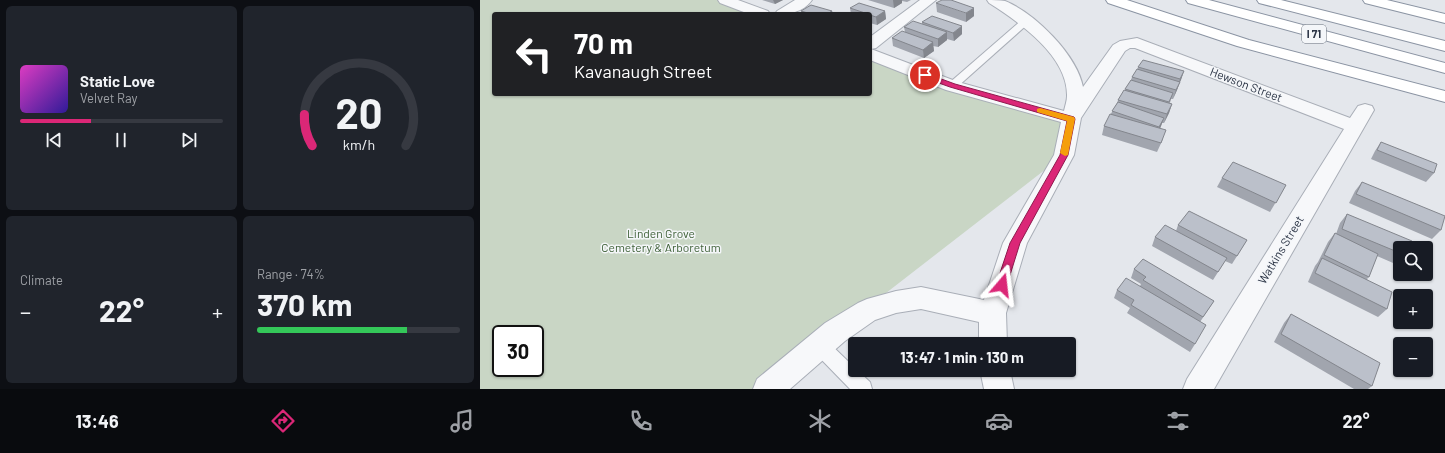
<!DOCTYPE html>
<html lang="en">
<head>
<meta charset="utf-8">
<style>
  body { margin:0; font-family:Barlow,sans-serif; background:#20242c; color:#f1f3f6; height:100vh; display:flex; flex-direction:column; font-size:15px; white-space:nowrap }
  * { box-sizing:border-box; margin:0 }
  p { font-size:13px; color:#9ea1a6 }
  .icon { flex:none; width:22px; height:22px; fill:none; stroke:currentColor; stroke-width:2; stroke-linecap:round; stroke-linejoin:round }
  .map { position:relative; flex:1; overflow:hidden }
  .side { display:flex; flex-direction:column; gap:6px; padding:6px; background:#0d0f14; width:480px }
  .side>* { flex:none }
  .guide { position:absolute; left:12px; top:12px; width:380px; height:84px; border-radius:4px; box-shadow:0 1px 3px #0004; background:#202124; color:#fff; overflow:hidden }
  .tools { position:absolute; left:913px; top:241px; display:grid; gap:8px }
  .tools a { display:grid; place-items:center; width:40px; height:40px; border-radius:4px; background:#171b24; box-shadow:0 1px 3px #0004; font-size:20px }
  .speed { position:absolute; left:12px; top:325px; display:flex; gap:8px; font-size:20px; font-weight:700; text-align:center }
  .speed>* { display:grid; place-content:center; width:52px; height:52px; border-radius:50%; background:#171b24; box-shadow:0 1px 3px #0004; line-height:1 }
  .speed .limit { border:2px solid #111; border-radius:6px; background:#fff; color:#111 }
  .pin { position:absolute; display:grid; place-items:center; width:34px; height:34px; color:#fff; margin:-17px; border:2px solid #fff; border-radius:50%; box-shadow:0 1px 4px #0007 }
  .me { position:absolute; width:44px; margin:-22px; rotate:17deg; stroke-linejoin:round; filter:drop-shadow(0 0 3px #0008) }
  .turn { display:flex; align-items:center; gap:14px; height:84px; padding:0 16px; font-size:18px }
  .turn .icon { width:52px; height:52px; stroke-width:2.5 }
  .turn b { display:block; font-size:28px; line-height:34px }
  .big { font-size:30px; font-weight:700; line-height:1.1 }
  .side .tile { flex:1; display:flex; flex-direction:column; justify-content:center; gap:6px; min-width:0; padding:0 14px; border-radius:6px; background:#20242c }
  .side .dial { align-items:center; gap:0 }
  .dial svg { height:104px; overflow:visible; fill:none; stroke:#363941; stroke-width:7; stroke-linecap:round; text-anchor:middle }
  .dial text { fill:#f1f3f6; stroke:none }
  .song { display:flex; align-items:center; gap:12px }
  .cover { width:48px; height:48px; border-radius:6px; background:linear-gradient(135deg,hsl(310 70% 55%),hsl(250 70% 35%)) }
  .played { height:4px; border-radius:2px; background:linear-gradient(90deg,#db2777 35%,#363941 35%) }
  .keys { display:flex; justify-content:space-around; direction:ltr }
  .heat { display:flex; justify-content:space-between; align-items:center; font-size:22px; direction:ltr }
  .charge { height:6px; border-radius:3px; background:linear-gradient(90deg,#34c759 74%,#363941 0) }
  .side .tiles { flex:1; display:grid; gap:6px; grid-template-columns:repeat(2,1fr) }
  .trip { position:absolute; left:368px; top:337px; width:228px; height:40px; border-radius:4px; background:#171b24; box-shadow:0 1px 3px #0004; font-weight:700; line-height:40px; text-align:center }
  .menu { display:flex; height:64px; justify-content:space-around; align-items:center; background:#090b0e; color:#9ea1a6 }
  .menu .icon { width:28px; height:28px }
  .menu .on { color:#db2777 }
  .menu b { font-size:18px; color:#f1f3f6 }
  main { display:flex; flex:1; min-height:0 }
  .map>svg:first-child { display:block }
</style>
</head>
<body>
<main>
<section class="side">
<div class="tiles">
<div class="tile">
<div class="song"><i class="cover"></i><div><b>Static Love</b><p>Velvet Ray</p></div></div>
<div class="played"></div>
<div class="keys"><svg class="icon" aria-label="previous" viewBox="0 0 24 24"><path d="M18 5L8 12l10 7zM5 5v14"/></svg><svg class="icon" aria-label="pause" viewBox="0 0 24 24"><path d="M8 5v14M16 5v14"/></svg><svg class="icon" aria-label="next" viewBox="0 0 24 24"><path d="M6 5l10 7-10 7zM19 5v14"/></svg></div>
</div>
<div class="tile dial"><svg viewBox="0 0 100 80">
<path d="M14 69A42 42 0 1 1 86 69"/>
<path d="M14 69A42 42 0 0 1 8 45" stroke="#db2777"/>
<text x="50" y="56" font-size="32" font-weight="700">20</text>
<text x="50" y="72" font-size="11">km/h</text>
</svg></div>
<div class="tile"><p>Climate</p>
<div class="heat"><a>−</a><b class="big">22°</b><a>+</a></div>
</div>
<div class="tile"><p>Range · 74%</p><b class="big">370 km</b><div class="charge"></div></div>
</div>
</section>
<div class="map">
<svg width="965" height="389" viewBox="0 0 965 389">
  <rect width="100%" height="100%" fill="#e4e7ec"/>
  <path fill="#c9d6c5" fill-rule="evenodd" d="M0,0H245L283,14H14V94H390V54L591,119L584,155L339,345L288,389H0ZM21,334H55V368H21Z"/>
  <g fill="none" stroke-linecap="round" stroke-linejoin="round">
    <g stroke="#a9aeb7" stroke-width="2">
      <g id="service">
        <path d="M546,18L551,21L549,23L476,88H468L466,86L468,84L543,19Z"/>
        <path d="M339,337L345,339L375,368V370H377L390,382L392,389H370L333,351L330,345L333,339Z"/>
      </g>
    </g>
    <g stroke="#a9aeb7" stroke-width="2">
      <g id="minor">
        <path d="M238,0H258L288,11L290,14H269L240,3Z"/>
        <path d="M315,0H332C323,13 308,14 295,14L297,11Z"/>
        <path d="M440,0H456L396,48L391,49L478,82L584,111C585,106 587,101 587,96C588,56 539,22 509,3L507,0C512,0 520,0 525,1C555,13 597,55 603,87L633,45L640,41L657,38L870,118L878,106L885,104L892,106L894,110L734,389H703L707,379L864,129L655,48H650L645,51L601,118L594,155L547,243L526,313L527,344H499V322L441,309L416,313L395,320L365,341L310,389H273L277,379L345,323L378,303L387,299L416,291L441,287L504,300L523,243L574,155L581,122L466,90L390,60V37Z"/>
        <path d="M500,370H530L534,389H504Z"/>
      </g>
    </g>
    <g stroke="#8b94a3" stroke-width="2">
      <g id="motorway">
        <path d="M626,0H647L769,40L965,91V102L757,46L628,3Z"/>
        <path d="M706,0H729L965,63V73L708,3Z"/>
        <path d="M777,0H801L965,41V51L779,3Z"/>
        <path d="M883,0H907L965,14V23L885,3Z"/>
      </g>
    </g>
    <use href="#service" fill="#f7f8fa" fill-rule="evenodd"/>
    <use href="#minor" fill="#f7f8fa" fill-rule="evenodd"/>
    <use href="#motorway" fill="#fff" fill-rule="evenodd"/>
  </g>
  <g fill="#a1a5ae">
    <path d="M282,0H303L295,4Z"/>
    <path d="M388,0H431L427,2L422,1V3L414,8Z"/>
    <path d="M456,3L494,16L486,22L457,12Z"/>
    <path d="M370,8L405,11L406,19L397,25L390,23V14H371Z"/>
    <path d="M321,11H352L353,14H322Z"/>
    <path d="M442,22L482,34L474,41L467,39V40L458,47L453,46L454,51L444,58L413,46L412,38L425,32L424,27L442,24Z"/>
    <path d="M658,67L704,71L697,90L693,99H691L690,103L692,104L689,113L684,123H682L680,129L683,139L677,152L622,135L624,126L637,103L638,100L645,90L651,80L652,77L657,70Z"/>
    <path d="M901,142L954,173L946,182L891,159L895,151Z"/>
    <path d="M742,178L806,185L790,212L737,187Z"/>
    <path d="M882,182L961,230L952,239L869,203L875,191Z"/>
    <path d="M867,214L920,248V266L897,256L889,277L887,279L907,309L898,317L828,282L835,266L838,262L848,242L855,233L856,234L860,223Z"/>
    <path d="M698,225L767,240L752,264L745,261L733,280L672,246L675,237L696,231Z"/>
    <path d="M654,269L734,301L720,322L715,344L710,352L647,313L650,308L634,298L637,290L660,286L661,284L651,278Z"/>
    <path d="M811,314L892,386L888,389H874L794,342L804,323Z"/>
  </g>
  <g fill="#83868d">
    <path d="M293,0H303L295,4Z"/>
    <path d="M413,0H422V3L414,8Z"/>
    <path d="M494,8V16L486,22V13Z"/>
    <path d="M352,11L353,14H347Z"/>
    <path d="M405,11L406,19L397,25L396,17Z"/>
    <path d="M482,26V34L474,41L473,33Z"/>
    <path d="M467,32V40L458,47V39Z"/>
    <path d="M453,42L454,51L444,58L443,50Z"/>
    <path d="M704,71L701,80L697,88L700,79Z"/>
    <path d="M700,82L697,90L693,99L696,90Z"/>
    <path d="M692,104L689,113L684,123L687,114Z"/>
    <path d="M684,118L681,126L676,136L679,127Z"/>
  </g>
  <g fill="#bbc0ca" stroke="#83868d">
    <path d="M462,0H471L494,8L486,13L456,3Z"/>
    <path d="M379,3L405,11L396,17L390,15V14H388L370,8Z"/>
    <path d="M331,5L352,11L347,14H331L321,11Z"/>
    <path d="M452,16L482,26L473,33L442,22Z"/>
    <path d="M433,21L467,32L458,39L424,27Z"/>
    <path d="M422,31L453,42L443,50L412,38Z"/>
    <path d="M663,60L704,71L700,79L658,67Z"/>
    <path d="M657,69L700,82L696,90L652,77Z"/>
    <path d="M651,80L693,93L689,102L645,89Z"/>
    <path d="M644,90L692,104L687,114L638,100Z"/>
    <path d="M638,102L684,118L679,127L632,111Z"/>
    <path d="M630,114L686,130L681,143L624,126Z"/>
    <path d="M901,142L957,164L954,173L897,150Z"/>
    <path d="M753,162L806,185L796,203L742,178Z"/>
    <path d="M882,182L965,216L961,230L876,194Z"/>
    <path d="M709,211L767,240L757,256L698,225Z"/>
    <path d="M867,214L932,241L931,248H920V253L862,229Z"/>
    <path d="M685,225L747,258L738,272L675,237Z"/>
    <path d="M855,233L898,254L889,277L844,255Z"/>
    <path d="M842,258L912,292L907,309L835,273Z"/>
    <path d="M663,259L734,301L723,317L663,280L666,277L654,269Z"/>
    <path d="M646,278L726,325L715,344L651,305L654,300L637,290Z"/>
    <path d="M811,314L900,363L892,386L801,334Z"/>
  </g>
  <path fill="#db2777" stroke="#8e194d" d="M445,73L475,84L594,117L595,119L588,155L540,243L526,288L522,290L518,288L516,285L530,243L580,155L587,121L470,87L442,77V74Z"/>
  <path fill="#f59e0b" d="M560,108L594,117L595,119L588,155L585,156L580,153L587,121L557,112V109Z"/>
  <g text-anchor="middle" stroke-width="3" stroke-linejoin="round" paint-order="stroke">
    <rect fill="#f4f6f9" stroke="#676e7b" stroke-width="1" x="822" y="25" width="24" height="18" rx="3"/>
    <g font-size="11" font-weight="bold" fill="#2b3445">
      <text x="834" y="38">I 71</text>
    </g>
    <g font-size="12" fill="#2b3445" stroke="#f4f6f9">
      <text transform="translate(766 85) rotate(21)" y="4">Hewson Street</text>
      <text transform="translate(801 250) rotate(-59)" y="4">Watkins Street</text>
    </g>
    <g font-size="12" fill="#3f6138" stroke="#f4f6f9">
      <text x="181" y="238">Linden Grove<tspan x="181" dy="14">Cemetery &amp; Arboretum</tspan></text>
    </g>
  </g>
</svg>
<div class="tools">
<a><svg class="icon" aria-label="search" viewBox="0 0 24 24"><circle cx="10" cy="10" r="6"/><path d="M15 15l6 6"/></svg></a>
<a>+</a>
<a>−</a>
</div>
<div class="speed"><div class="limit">30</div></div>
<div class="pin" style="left:445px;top:75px;background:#d93025"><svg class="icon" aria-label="arrive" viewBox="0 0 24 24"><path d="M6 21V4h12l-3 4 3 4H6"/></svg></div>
<svg class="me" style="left:522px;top:285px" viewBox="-20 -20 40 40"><path d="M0-17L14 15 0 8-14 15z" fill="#db2777" stroke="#fff" stroke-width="4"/></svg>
<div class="trip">13:47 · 1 min · 130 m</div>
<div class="guide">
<div class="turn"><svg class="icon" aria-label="left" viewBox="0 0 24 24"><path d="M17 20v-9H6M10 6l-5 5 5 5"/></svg><div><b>70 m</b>Kavanaugh Street</div></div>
</div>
</div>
</main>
<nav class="menu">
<b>13:46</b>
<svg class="icon on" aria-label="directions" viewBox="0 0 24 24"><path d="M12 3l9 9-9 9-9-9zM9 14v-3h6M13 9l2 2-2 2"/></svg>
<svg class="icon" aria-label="music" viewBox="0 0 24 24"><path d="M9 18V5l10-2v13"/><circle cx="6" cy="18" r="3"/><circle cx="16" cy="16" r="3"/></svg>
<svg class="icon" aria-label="phone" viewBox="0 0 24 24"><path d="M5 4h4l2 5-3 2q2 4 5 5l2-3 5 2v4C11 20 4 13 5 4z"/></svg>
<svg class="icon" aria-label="climate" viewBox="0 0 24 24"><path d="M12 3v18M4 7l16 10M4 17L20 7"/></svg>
<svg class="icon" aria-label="car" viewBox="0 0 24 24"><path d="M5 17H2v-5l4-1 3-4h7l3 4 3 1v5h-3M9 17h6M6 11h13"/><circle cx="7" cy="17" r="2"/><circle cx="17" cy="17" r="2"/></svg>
<svg class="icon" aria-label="filters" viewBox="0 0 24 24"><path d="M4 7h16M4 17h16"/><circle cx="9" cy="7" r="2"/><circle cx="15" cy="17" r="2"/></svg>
<b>22°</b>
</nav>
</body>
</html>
